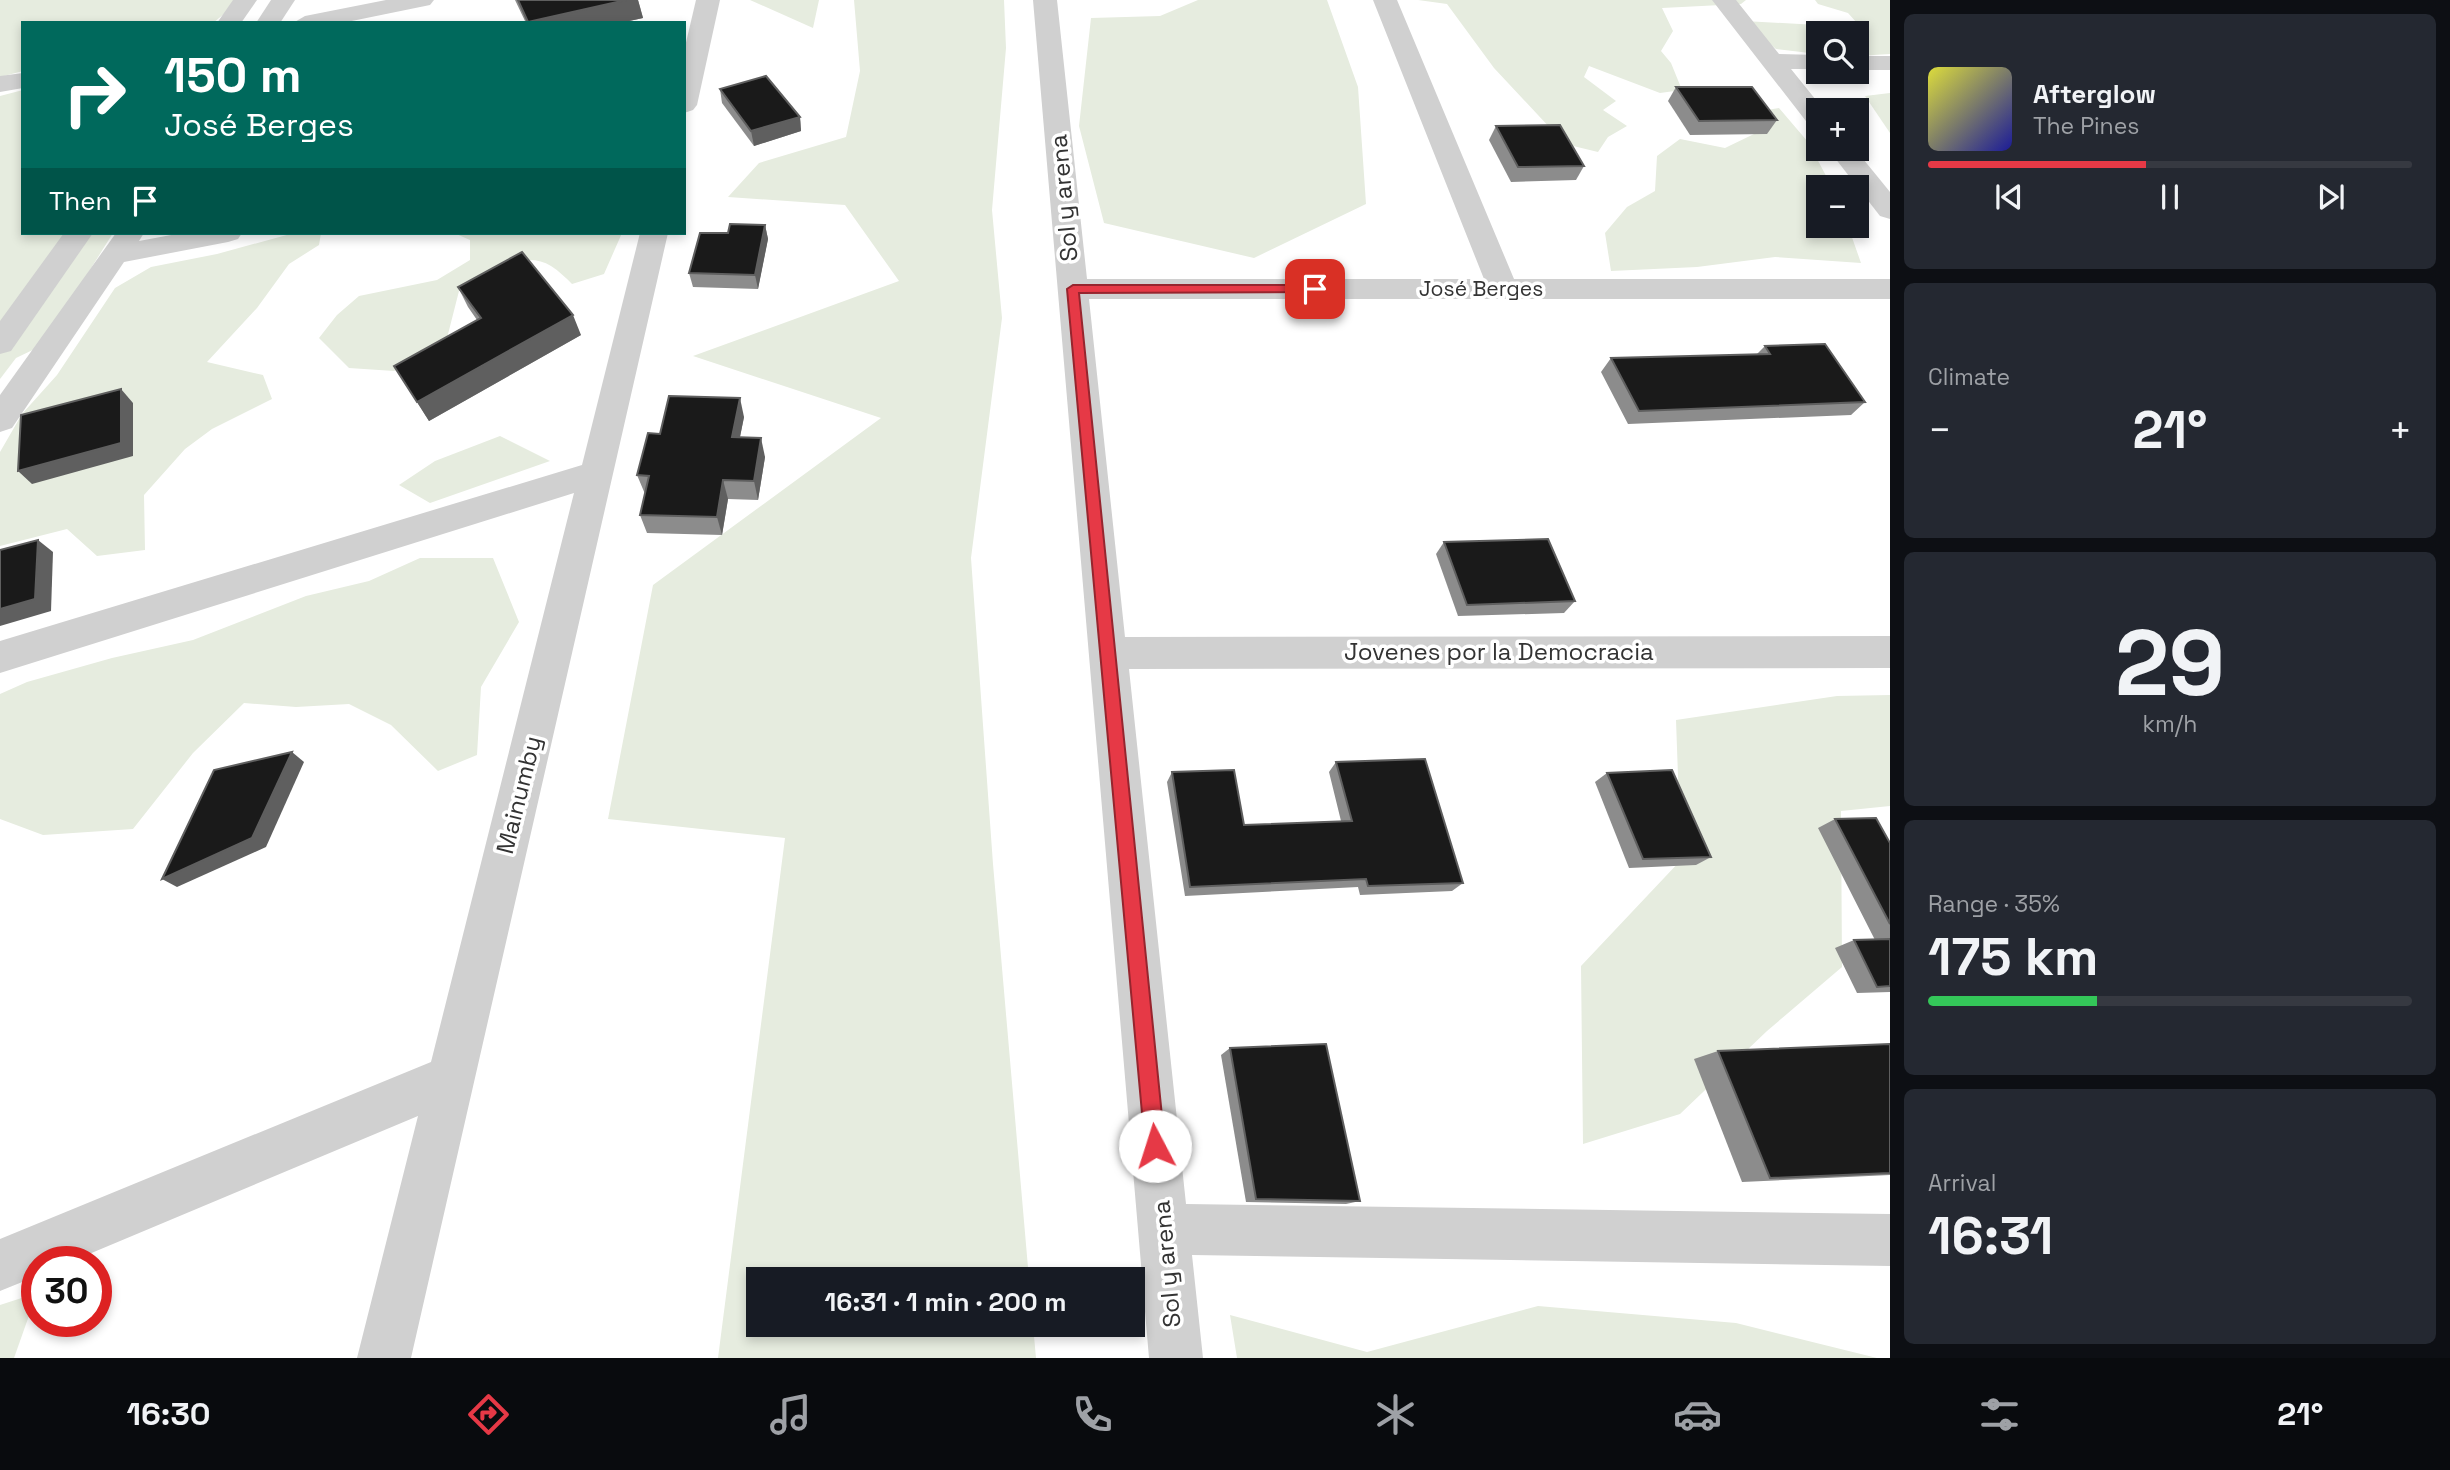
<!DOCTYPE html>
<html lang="en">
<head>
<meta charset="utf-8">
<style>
  body { margin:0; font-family:"Space Grotesk",sans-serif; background:#242831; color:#f1f3f6; height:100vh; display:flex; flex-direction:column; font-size:26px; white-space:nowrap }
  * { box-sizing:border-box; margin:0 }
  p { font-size:23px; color:#9ea1a6 }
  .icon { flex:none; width:38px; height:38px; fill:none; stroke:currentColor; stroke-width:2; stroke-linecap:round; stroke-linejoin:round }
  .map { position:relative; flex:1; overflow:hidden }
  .side { display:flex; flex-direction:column; gap:14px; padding:14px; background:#0d0f14; width:560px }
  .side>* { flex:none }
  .banner { position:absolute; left:21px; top:21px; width:665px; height:214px; border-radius:0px; box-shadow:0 4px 10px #0003; background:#00695c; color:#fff; overflow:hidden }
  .fabs { position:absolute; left:1806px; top:21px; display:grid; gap:14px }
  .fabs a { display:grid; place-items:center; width:63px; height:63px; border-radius:0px; background:#171b24; box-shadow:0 4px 10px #0003; font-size:35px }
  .speed { position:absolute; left:21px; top:1246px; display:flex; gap:14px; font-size:35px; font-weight:700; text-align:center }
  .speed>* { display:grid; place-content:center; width:91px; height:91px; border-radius:50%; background:#171b24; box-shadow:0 4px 10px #0003; line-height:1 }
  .speed .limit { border:10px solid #d22; background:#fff; color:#111 }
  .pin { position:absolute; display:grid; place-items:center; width:60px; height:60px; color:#fff; margin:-30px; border-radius:14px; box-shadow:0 4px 10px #0006 }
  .me { position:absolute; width:77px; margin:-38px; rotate:355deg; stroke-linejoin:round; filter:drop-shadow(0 0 5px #0008) }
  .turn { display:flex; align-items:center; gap:24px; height:147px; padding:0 28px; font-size:32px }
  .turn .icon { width:91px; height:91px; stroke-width:2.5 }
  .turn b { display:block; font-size:49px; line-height:60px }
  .then { display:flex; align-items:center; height:66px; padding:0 28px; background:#0003; gap:14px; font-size:26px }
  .big { font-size:52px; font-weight:700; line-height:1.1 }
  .side .tile { flex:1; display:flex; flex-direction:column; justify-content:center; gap:10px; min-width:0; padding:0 24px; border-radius:10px; background:#242831 }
  .side .dial { align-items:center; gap:0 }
  .dial b { font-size:91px; line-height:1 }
  .song { display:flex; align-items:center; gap:21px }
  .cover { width:84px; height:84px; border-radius:10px; background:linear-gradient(135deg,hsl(60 70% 55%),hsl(240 70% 35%)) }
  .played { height:7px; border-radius:4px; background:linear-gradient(90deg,#e63946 45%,#363941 45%) }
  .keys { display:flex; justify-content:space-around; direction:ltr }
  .heat { display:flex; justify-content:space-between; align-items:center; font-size:38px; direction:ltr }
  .charge { height:10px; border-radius:5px; background:linear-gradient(90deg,#34c759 35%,#363941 0) }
  .trip { position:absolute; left:746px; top:1267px; width:399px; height:70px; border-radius:0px; background:#171b24; box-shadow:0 4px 10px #0003; font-weight:700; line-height:70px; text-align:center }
  .tabs { display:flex; height:112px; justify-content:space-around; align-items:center; background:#090b0e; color:#9ea1a6 }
  .tabs .icon { width:49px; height:49px }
  .tabs .selected { color:#e63946 }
  .tabs b { font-size:32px; color:#f1f3f6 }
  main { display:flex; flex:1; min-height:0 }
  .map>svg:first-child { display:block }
</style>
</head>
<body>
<main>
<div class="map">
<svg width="1890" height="1358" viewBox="0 0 1890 1358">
  <rect width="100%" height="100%" fill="#fff"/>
  <g fill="#e6ecdf">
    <path d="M0,0H241L213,23H23V71L0,77Z"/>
    <path d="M750,0H819L813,28Z"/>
    <path d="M854,0H1004L1006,48L992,210L1002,318L971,558L993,864L1029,1279H758V1325H1033L1036,1358H718L785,838L608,819L653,585L881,418L693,356L899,281L845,205L728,197L759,163L846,137L860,71Z"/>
    <path d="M1198,0H1327L1358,87L1366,204L1254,258L1104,223L1079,126L1091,18L1160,16Z"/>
    <path d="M1418,0H1746L1741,4L1662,8L1673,31L1661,51L1671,63L1682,90L1660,93L1589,66L1584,77L1616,101L1603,110L1627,126L1608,137L1598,152L1565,144L1494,68L1447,4Z"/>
    <path d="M1815,0H1890V54L1857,56V33H1818V54L1776,49L1744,21L1835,26L1866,33L1848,13L1818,4Z"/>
    <path d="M23,90V233H113L43,345L16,358L0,379V96Z"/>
    <path d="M1890,93V133L1865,96Z"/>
    <path d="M1779,108L1808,142L1832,187H1818V226H1848L1861,263L1775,257L1697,267L1611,271L1605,233L1627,207L1655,191L1657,156L1680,139L1725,148L1754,134L1755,112Z"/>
    <path d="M294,233H321L319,245L289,264L257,308L207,362L263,375L272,399L212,429L185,449L144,495L145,550L97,556L67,529L0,546V452L22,414L57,375L115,288L151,267L217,254Z"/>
    <path d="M454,233H622L604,274L572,284C566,278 559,271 551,266C523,248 481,275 459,291L445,346L394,371L349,368L319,338L337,315L359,296L437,280L470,260V240Z"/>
    <path d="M500,436L550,461L430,503L399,485L435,461Z"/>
    <path d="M420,558H493L519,622L481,687L477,755L438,771L391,725L349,704L296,707L244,703L193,753L133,829L43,835L0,819V694L27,682L112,658L193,640L306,596L369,581Z"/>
    <path d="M1890,695V806L1841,811L1842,967L1767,1031L1680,1114L1583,1144L1581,966L1681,860L1676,720L1837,696Z"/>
    <path d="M37,1293L14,1358H0V1305Z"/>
    <path d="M1538,1306L1736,1323L1877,1358H1237L1230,1315L1367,1352Z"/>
  </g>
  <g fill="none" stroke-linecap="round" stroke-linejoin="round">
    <g fill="#d0d0d0" fill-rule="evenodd">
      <path d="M233,0H257L241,23H217Z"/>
      <path d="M271,0H295L280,23H256Z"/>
      <path d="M386,0H434L430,5L342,23H293L305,16Z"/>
      <path d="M696,0H720L697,105L693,110L684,113V51Z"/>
      <path d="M1033,0H1057L1087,279H1484L1373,0H1397L1514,279H1890V299H1089L1125,637L1890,636V668L1129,669L1186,1204L1890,1214V1266L1192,1255L1203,1358H1149Z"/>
      <path d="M1712,0H1736L1779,54L1818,55V69H1791L1824,110H1818V128L1809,125Z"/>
      <rect x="1857" y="56" width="33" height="14"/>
      <path d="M23,73V88L0,92V76Z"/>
      <path d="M1828,149H1855L1890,192V219L1880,216Z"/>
      <path d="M64,233H93L11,351L0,354V321Z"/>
      <path d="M116,233H144L139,241L182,233H242L238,239L228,242L124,262L12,428L0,432V395Z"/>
      <path d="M640,233H668L411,1358H357L418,1116L70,1262H37V1276L0,1291V1239L431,1062L574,493L0,673V641L582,465Z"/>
    </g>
  </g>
  <g fill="#8c8c8c">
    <path d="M515,0H638L643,18L620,23H526Z"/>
    <path d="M1676,87L1777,120L1767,134L1690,135L1668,101Z"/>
    <path d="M720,89L800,117L801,131L754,146L722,103Z"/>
    <path d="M1496,126L1584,166L1576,180L1511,182L1489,140Z"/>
    <path d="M765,225L768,239L758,289L693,287L689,273Z"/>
    <path d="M458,287L581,335L429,421L394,366L477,320L468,307Z"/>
    <path d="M1765,346L1865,402L1851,415L1628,424L1601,372L1611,358L1757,354Z"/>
    <path d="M744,417L740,437L765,457L758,500L728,499L722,535L647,533L640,515L645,494L637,475L660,434Z"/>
    <path d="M1444,542L1575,601L1564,613L1458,616L1436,554Z"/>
    <path d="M1336,762L1463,883L1452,891L1360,895L1358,887L1185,896L1167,782L1172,772L1244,825L1341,821L1329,772Z"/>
    <path d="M1607,773L1711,857L1696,865L1629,868L1595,782Z"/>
    <path d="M1835,819L1890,843V992L1857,993L1835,948L1854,940H1875L1818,828Z"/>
    <path d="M1890,1044V1175L1742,1182L1694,1059L1718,1051Z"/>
    <path d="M1230,1048L1360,1201L1346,1204L1246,1202L1221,1055Z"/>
  </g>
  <g fill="#5f5f5f">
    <path d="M626,0H638L643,18L620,23H529L528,22Z"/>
    <path d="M800,117L801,131L754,146L751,131Z"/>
    <path d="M765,225L768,239L758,289L755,275Z"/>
    <path d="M573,315L581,335L429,421L417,402Z"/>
    <path d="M121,389L133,403V456L32,484L18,471Z"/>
    <path d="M740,398L744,417L736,456L732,437Z"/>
    <path d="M761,438L765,457L758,500L754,481Z"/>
    <path d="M723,480L728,499L722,535L717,517Z"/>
    <path d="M38,540L53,552L51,611L0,626V609Z"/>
    <path d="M292,752L304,762L266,847L177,887L162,879Z"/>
  </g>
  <g fill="#1a1a1a" stroke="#5f5f5f" stroke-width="2">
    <path d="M518,0H626L528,22Z"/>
    <path d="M766,76L800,117L751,131L720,89Z"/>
    <path d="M1676,87H1752L1777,120L1699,121Z"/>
    <path d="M1560,125L1584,166L1518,167L1496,126Z"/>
    <path d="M730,224L765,225L755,275L689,273L700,233H728Z"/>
    <path d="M522,252L573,315L417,402L394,366L481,318L458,287Z"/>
    <path d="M1825,344L1865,402L1639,411L1611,358L1770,354L1765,346Z"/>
    <path d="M121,389V443L18,471L21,415Z"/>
    <path d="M669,396L740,398L732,437L761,438L754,481L723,480L717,517L640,515L649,476L637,475L648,433L660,434Z"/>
    <path d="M1548,539L1575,601L1467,605L1444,542Z"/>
    <path d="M38,540L35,599L0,609V550Z"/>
    <path d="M292,752L252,838L162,879L214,770Z"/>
    <path d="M1425,759L1463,883L1368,886L1366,879L1190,887L1172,772L1234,770L1244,825L1352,821L1336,762Z"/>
    <path d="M1672,770L1711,857L1643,859L1607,773Z"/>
    <path d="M1876,818L1890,843V924L1835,819Z"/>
    <path d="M1890,939V986L1877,987L1854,940Z"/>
    <path d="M1326,1044L1360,1201L1256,1199L1230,1048Z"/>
    <path d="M1890,1044V1173L1770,1178L1718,1051Z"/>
  </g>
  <path fill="#e63946" stroke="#96252e" stroke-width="2" d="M1315,285L1321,289L1319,292L1079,293L1165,1146L1163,1153L1155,1156L1148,1153L1145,1146L1067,289L1073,285Z"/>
  <g text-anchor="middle" stroke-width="7" stroke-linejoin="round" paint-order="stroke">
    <g font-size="21" fill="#333" stroke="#fff">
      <text x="1481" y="296">José Berges</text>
    </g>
    <g font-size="24" fill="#333" stroke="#fff">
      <text transform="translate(1064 198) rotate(-95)" y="8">Sol y arena</text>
      <text x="1499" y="660">Jovenes por la Democracia</text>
      <text transform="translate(519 795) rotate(-76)" y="8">Mainumby</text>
      <text transform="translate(1167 1264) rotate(-95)" y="8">Sol y arena</text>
    </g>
  </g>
</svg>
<div class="fabs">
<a><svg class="icon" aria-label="search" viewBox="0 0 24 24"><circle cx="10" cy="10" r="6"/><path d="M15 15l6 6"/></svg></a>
<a>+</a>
<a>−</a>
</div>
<div class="speed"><div class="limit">30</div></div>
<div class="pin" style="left:1315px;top:289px;background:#d93025"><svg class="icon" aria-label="arrive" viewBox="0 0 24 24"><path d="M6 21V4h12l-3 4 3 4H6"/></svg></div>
<svg class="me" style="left:1155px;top:1146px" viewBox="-20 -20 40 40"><circle r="19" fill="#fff"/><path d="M0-13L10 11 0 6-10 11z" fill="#e63946"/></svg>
<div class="trip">16:31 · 1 min · 200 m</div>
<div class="banner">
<div class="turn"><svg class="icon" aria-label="right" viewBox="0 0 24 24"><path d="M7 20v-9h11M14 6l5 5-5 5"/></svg><div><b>150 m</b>José Berges</div></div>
<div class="then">Then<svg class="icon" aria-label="arrive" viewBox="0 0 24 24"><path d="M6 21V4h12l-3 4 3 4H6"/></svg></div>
</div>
</div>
<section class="side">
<div class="tile">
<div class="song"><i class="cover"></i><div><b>Afterglow</b><p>The Pines</p></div></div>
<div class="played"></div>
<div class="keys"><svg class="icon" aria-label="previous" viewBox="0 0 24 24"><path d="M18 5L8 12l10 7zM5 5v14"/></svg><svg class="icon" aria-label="pause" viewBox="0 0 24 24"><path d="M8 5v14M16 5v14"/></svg><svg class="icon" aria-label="next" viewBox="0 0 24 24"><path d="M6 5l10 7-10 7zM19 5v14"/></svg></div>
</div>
<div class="tile"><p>Climate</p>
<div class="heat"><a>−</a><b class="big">21°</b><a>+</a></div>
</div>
<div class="tile dial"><b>29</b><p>km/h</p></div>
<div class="tile"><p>Range · 35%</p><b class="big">175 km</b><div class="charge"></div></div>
<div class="tile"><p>Arrival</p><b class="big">16:31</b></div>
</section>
</main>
<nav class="tabs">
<b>16:30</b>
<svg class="icon selected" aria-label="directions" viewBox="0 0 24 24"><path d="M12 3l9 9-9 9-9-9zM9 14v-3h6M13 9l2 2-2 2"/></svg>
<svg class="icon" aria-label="music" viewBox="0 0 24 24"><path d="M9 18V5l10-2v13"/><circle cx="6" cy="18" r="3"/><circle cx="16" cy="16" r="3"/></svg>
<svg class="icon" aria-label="phone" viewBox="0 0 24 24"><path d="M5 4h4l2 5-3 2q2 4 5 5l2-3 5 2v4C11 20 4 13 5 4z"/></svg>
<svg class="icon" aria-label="climate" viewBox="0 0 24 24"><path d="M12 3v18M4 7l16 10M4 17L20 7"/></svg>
<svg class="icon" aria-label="car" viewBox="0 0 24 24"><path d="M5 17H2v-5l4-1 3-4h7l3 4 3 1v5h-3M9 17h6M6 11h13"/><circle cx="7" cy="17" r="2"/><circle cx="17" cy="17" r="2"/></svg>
<svg class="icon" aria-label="filters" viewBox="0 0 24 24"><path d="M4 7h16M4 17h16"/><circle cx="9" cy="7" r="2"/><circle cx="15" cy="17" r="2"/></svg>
<b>21°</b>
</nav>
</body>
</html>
